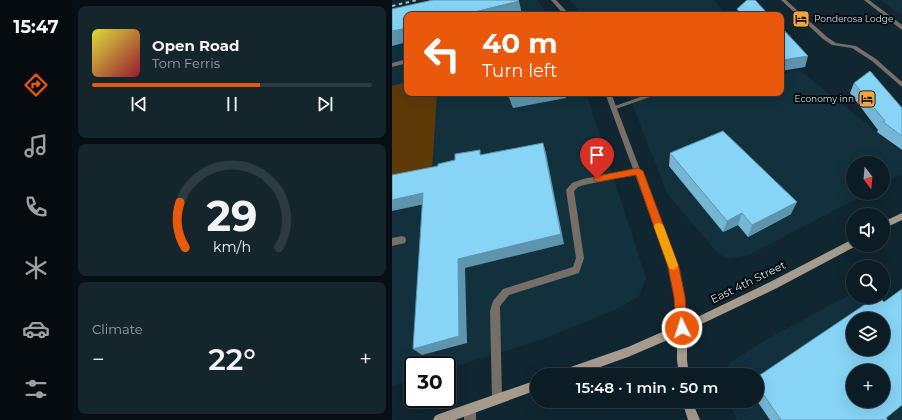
<!DOCTYPE html>
<html lang="en">
<head>
<meta charset="utf-8">
<style>
  body { margin:0; font-family:Montserrat,sans-serif; background:#15252c; color:#f1f3f6; height:100vh; display:flex; flex-direction:column; font-size:15px; white-space:nowrap }
  * { box-sizing:border-box; margin:0 }
  p { font-size:13px; color:#9aa1a6 }
  .icon { flex:none; width:22px; height:22px; fill:none; stroke:currentColor; stroke-width:2; stroke-linecap:round; stroke-linejoin:round }
  .map { position:relative; flex:1; overflow:hidden }
  .details { display:flex; flex-direction:column; gap:6px; padding:6px; background:#070f14; width:320px }
  .details>* { flex:none }
  .banner { position:absolute; left:12px; top:12px; width:380px; height:84px; border-radius:8px; box-shadow:0 4px 16px #0002,0 0 0 1px #2c3a41; background:#ea580c; color:#fff; overflow:hidden }
  .needle { width:26px; rotate:164deg }
  .fabs { position:absolute; left:454px; top:156px; display:grid; gap:8px }
  .fabs a { display:grid; place-items:center; width:44px; height:44px; border-radius:50%; background:#0c1c24; box-shadow:0 4px 16px #0002,0 0 0 1px #2c3a41; font-size:20px }
  .speed { position:absolute; left:12px; top:356px; display:flex; gap:8px; font-size:20px; font-weight:700; text-align:center }
  .speed>* { display:grid; place-content:center; width:52px; height:52px; border-radius:50%; background:#0c1c24; box-shadow:0 4px 16px #0002,0 0 0 1px #2c3a41; line-height:1 }
  .speed .limit { border:2px solid #111; border-radius:6px; background:#fff; color:#111 }
  .pin { position:absolute; display:grid; place-items:center; width:34px; height:34px; color:#fff; margin:-41px -17px; border-radius:50% 50% 50% 0; rotate:-45deg; box-shadow:0 0 4px #0007 }
  .pin .icon { rotate:45deg }
  .me { position:absolute; width:44px; margin:-22px; rotate:356deg; stroke-linejoin:round; filter:drop-shadow(0 0 3px #0008) }
  .turn { display:flex; align-items:center; gap:14px; height:84px; padding:0 12px; font-size:18px }
  .turn .icon { width:52px; height:52px; stroke-width:2.5 }
  .turn b { display:block; font-size:28px; line-height:34px }
  .big { font-size:30px; font-weight:600; line-height:1.1 }
  .details .widget { flex:1; display:flex; flex-direction:column; justify-content:center; gap:6px; min-width:0; padding:0 14px; border-radius:8px; background:#15252c }
  .details .dial { align-items:center; gap:0 }
  .dial svg { height:104px; overflow:visible; fill:none; stroke:#2c3a41; stroke-width:7; stroke-linecap:round; text-anchor:middle }
  .dial text { fill:#f1f3f6; stroke:none }
  .song { display:flex; align-items:center; gap:12px }
  .cover { width:48px; height:48px; border-radius:6px; background:linear-gradient(135deg,hsl(60 70% 55%),hsl(350 70% 35%)) }
  .played { height:4px; border-radius:2px; background:linear-gradient(90deg,#ea580c 60%,#2c3a41 60%) }
  .keys { display:flex; justify-content:space-around; direction:ltr }
  .heat { display:flex; justify-content:space-between; align-items:center; font-size:22px; direction:ltr }
  .trip { position:absolute; left:138px; top:368px; width:234px; height:40px; border-radius:20px; background:#0c1c24; box-shadow:0 4px 16px #0002,0 0 0 1px #2c3a41; font-weight:600; line-height:40px; text-align:center }
  main { display:flex; flex:1; min-height:0 }
  .tab-bar { display:flex; flex-direction:column; width:72px; justify-content:space-around; align-items:center; background:#050b0e; color:#9aa1a6 }
  .tab-bar .icon { width:28px; height:28px }
  .tab-bar .current { color:#ea580c }
  .tab-bar b { font-size:18px; color:#f1f3f6 }
  .map>svg:first-child { display:block }
</style>
</head>
<body>
<main>
<nav class="tab-bar">
<b>15:47</b>
<svg class="icon current" aria-label="directions" viewBox="0 0 24 24"><path d="M12 3l9 9-9 9-9-9zM9 14v-3h6M13 9l2 2-2 2"/></svg>
<svg class="icon" aria-label="music" viewBox="0 0 24 24"><path d="M9 18V5l10-2v13"/><circle cx="6" cy="18" r="3"/><circle cx="16" cy="16" r="3"/></svg>
<svg class="icon" aria-label="phone" viewBox="0 0 24 24"><path d="M5 4h4l2 5-3 2q2 4 5 5l2-3 5 2v4C11 20 4 13 5 4z"/></svg>
<svg class="icon" aria-label="climate" viewBox="0 0 24 24"><path d="M12 3v18M4 7l16 10M4 17L20 7"/></svg>
<svg class="icon" aria-label="car" viewBox="0 0 24 24"><path d="M5 17H2v-5l4-1 3-4h7l3 4 3 1v5h-3M9 17h6M6 11h13"/><circle cx="7" cy="17" r="2"/><circle cx="17" cy="17" r="2"/></svg>
<svg class="icon" aria-label="filters" viewBox="0 0 24 24"><path d="M4 7h16M4 17h16"/><circle cx="9" cy="7" r="2"/><circle cx="15" cy="17" r="2"/></svg>
</nav>
<section class="details">
<div class="widget">
<div class="song"><i class="cover"></i><div><b>Open Road</b><p>Tom Ferris</p></div></div>
<div class="played"></div>
<div class="keys"><svg class="icon" aria-label="previous" viewBox="0 0 24 24"><path d="M18 5L8 12l10 7zM5 5v14"/></svg><svg class="icon" aria-label="pause" viewBox="0 0 24 24"><path d="M8 5v14M16 5v14"/></svg><svg class="icon" aria-label="next" viewBox="0 0 24 24"><path d="M6 5l10 7-10 7zM19 5v14"/></svg></div>
</div>
<div class="widget dial"><svg viewBox="0 0 100 80">
<path d="M14 69A42 42 0 1 1 86 69"/>
<path d="M14 69A42 42 0 0 1 10 34" stroke="#ea580c"/>
<text x="50" y="56" font-size="32" font-weight="700">29</text>
<text x="50" y="72" font-size="11">km/h</text>
</svg></div>
<div class="widget"><p>Climate</p>
<div class="heat"><a>−</a><b class="big">22°</b><a>+</a></div>
</div>
</section>
<div class="map">
<svg width="510" height="420" viewBox="0 0 510 420">
  <rect width="100%" height="100%" fill="#102630"/>
  <g fill="#12313d" fill-rule="evenodd">
    <path d="M58,0H145L157,15H15V93H194L254,278L247,296L227,308L151,339L55,369V365H21V380L0,386V14Z"/>
    <path d="M177,0H322L334,15H191Z"/>
    <path d="M488,0H510V16Z"/>
    <path d="M406,69L510,152V174L491,184V163H461V193H475L357,255L338,259L326,254L275,193L236,93H389V75Z"/>
    <path d="M461,293V297H469L491,319H461V349H491V319L510,339V420H345L337,401H365V375H332L331,372L339,362L375,339ZM461,371H491V401H461Z"/>
  </g>
  <path fill="#5e3a09" d="M15,82V93H45L40,170L0,178V86Z"/>
  <g fill="none" stroke-linecap="round" stroke-linejoin="round">
    <g fill="#776f67" fill-rule="evenodd">
      <path d="M389,0H394L435,37L444,43L464,46L484,59L510,82V87L480,61L460,48L440,45L431,39Z"/>
      <path d="M15,59V63L0,67V63Z"/>
      <path d="M260,93H269L224,109H220L219,108L220,107Z"/>
      <path d="M247,168L251,171L250,173L192,185L186,187L182,191L192,258L187,273L117,295L108,306L110,399L109,403L105,404L101,403L100,399L98,311L101,301L111,289L181,267L184,258L174,190L180,183L191,179Z"/>
      <path d="M10,236L13,237L14,240L13,243L0,246V238Z"/>
      <path d="M78,404L82,406L84,410V420H72V410L74,406Z"/>
    </g>
    <g fill="#776f67" fill-rule="evenodd">
      <path d="M159,0H164L178,15H172Z"/>
      <path d="M472,0H477L510,25V30Z"/>
      <path d="M213,93H219L285,267L293,297L295,327L293,330L290,332L287,330L285,327L283,297L277,267Z"/>
    </g>
    <g fill="#a79b8e" fill-rule="evenodd">
      <path d="M510,213V220L491,229V222Z"/>
      <path d="M461,239V245L464,246L385,288L295,331V360L297,375H287L285,360V336L236,357L186,375H166L167,371L236,347L286,325L287,324L297,321L378,282Z"/>
      <path d="M145,380V390L63,420H41L43,416L47,414Z"/>
      <path d="M290,401H300L308,420H296Z"/>
    </g>
    <path stroke="#abbac1" stroke-width="2" stroke-dasharray="3.5 3.5" stroke-linecap="butt" d="M0,6L25,0"/>
  </g>
  <g fill="#74b6d4">
    <path d="M462,83L510,108V150L485,132L486,130L458,93Z"/>
    <path d="M278,153L399,214L356,237L346,225L331,232L277,166Z"/>
    <path d="M365,377L494,418L496,420H378L365,401Z"/>
  </g>
  <g fill="#5e94ad">
    <path d="M127,1L130,14L126,15H70Z"/>
    <path d="M15,28V42L0,46V31Z"/>
    <path d="M416,56L413,67L389,71V64L390,60Z"/>
    <path d="M128,93H173L174,98L121,108L116,95Z"/>
    <path d="M151,143L154,153L172,244L73,268L75,343L30,355L21,349L66,259Z"/>
    <path d="M31,193L38,203L0,211V200Z"/>
    <path d="M405,202L399,214L356,237L360,225Z"/>
    <path d="M350,213L346,225L331,232L335,221Z"/>
  </g>
  <g fill="#87d4f7" stroke="#5e94ad" fill-rule="evenodd">
    <path d="M41,0H126L127,1L70,15H15V28L0,31V9Z"/>
    <path d="M355,0H363L377,15H336L347,12L345,9Z"/>
    <path d="M389,27L416,56L390,60L389,59Z"/>
    <path d="M478,71L510,108V136L491,122L493,121L462,83Z"/>
    <path d="M116,93H128L116,95Z"/>
    <path d="M331,131L405,202L360,225L350,213L335,221L278,153Z"/>
    <path d="M151,143L169,234L66,259L67,336L21,349L31,193L0,200V175L46,166V164L63,160V154L88,150V155Z"/>
    <path d="M510,289V405L494,418L496,420H389L365,385V377L484,297H487L492,302ZM461,319H491V349H461ZM461,371H491V401H461Z"/>
  </g>
  <path fill="#ea580c" stroke="#983908" d="M246,168L251,171L287,267L293,297L295,328L294,331L290,333L286,331L284,328L282,297L276,267L244,175L205,182L201,179L205,176Z"/>
  <path fill="#f59e0b" d="M267,223L270,224L272,227L286,265L285,268L281,270L277,268L276,265L262,227L263,224Z"/>
  <defs>
    <g id="hotel-square" transform="scale(0.9)"><rect x="-9" y="-9" width="18" height="18" rx="4" fill="#f2a542" stroke="#050e12"/><path d="M-6-4.5h1.5V1H6V5H4.5V3h-9V5H-6ZM-4 0a1.8 1.8 0 1 1 3.6 0ZM.5 0V-2.5h3Q6-2.5 6 0Z" fill="#111"/></g>
  </defs>
  <g fill-rule="evenodd">
    <use href="#hotel-square" x="409" y="19"/>
    <use href="#hotel-square" x="475" y="99"/>
  </g>
  <g text-anchor="middle" stroke-width="4" stroke-linejoin="round" paint-order="stroke">
    <g font-size="9" fill="#d2dfe5" stroke="#050e12" text-anchor="start">
      <text x="422" y="22">Ponderosa Lodge</text>
      <text x="462" y="102" text-anchor="end">Economy inn</text>
    </g>
    <g font-size="11" fill="#d2dfe5" stroke="#050e12">
      <text transform="translate(356 282) rotate(-26)" y="4">East 4th Street</text>
    </g>
  </g>
</svg>
<div class="fabs">
<a><svg class="needle" viewBox="-14 -14 28 28"><path d="M0-13l5 13h-10z" fill="#e53935"/><path d="M0 13l5-13h-10z" fill="#9aa1a6"/></svg></a>
<a><svg class="icon" aria-label="sound" viewBox="0 0 24 24"><path d="M4 9h4l5-4v14l-5-4H4zM17 9q2 3 0 6"/></svg></a>
<a><svg class="icon" aria-label="search" viewBox="0 0 24 24"><circle cx="10" cy="10" r="6"/><path d="M15 15l6 6"/></svg></a>
<a><svg class="icon" aria-label="layers" viewBox="0 0 24 24"><path d="M12 4l9 5-9 5-9-5zM3 14l9 5 9-5"/></svg></a>
<a>+</a>
</div>
<div class="speed"><div class="limit">30</div></div>
<div class="pin" style="left:205px;top:179px;background:#d93025"><svg class="icon" aria-label="arrive" viewBox="0 0 24 24"><path d="M6 21V4h12l-3 4 3 4H6"/></svg></div>
<svg class="me" style="left:290px;top:328px" viewBox="-20 -20 40 40"><circle r="17" fill="#ea580c" stroke="#fff" stroke-width="3"/><path d="M0-11L8 9 0 5-8 9z" fill="#fff"/></svg>
<div class="trip">15:48 · 1 min · 50 m</div>
<div class="banner">
<div class="turn"><svg class="icon" aria-label="left" viewBox="0 0 24 24"><path d="M17 20v-9H6M10 6l-5 5 5 5"/></svg><div><b>40 m</b>Turn left</div></div>
</div>
</div>
</main>
</body>
</html>
